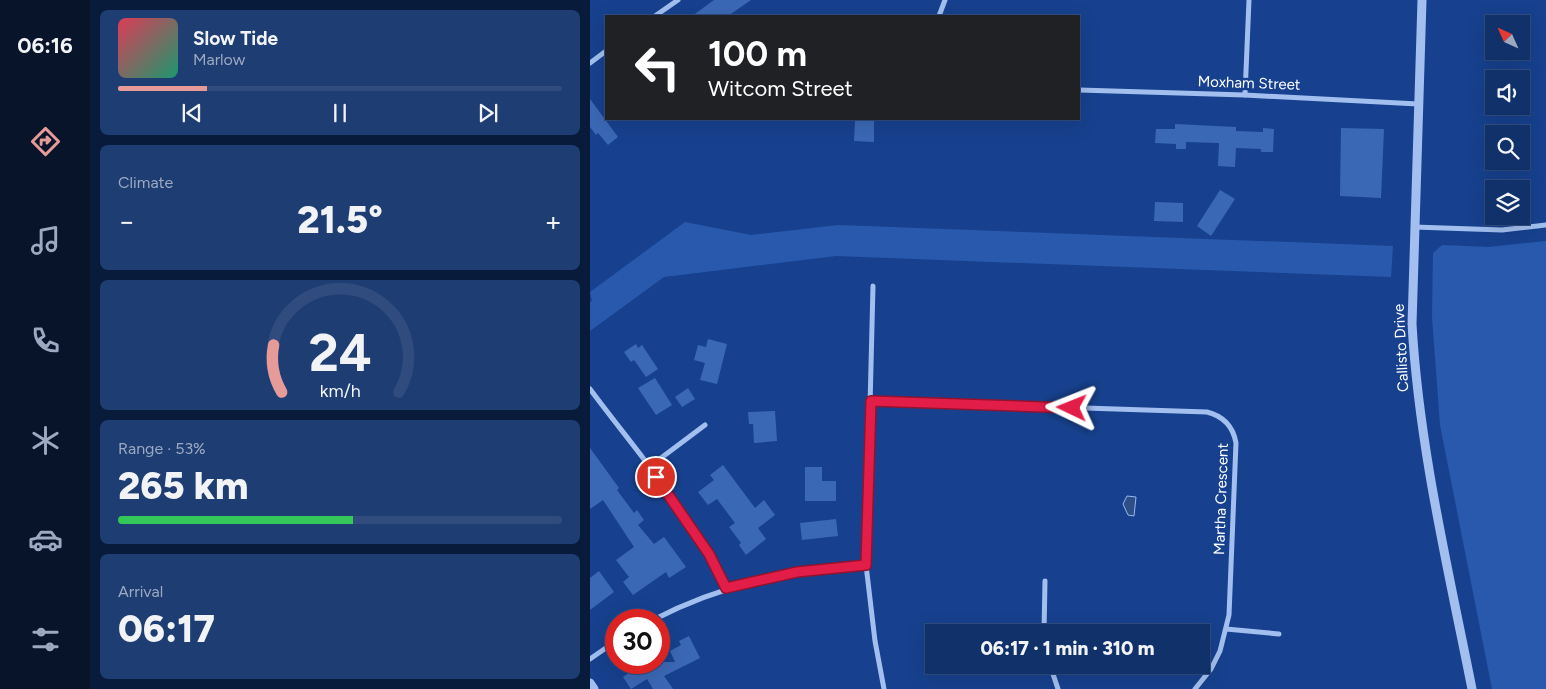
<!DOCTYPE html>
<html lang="en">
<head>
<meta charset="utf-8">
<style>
  body { margin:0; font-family:Figtree,sans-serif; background:#1e3d72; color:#f1f3f6; height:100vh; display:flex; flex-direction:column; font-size:19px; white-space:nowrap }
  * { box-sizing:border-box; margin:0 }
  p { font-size:16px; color:#9ca9c1 }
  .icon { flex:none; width:28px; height:28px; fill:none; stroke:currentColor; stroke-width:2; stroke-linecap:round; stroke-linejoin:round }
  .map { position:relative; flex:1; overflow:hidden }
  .side { display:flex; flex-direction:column; gap:10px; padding:10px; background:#091b3a; width:500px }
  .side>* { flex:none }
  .banner { position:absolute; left:15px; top:15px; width:475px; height:105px; border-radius:0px; box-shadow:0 5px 20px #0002,0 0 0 1px #304c7e; background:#202124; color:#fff; overflow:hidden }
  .needle { width:32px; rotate:315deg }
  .buttons { position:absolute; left:895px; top:15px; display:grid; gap:10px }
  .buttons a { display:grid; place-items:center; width:45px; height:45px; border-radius:0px; background:#11316a; box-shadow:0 5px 20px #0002,0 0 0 1px #304c7e; font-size:25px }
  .speed { position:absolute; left:15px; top:609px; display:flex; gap:10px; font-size:25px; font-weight:700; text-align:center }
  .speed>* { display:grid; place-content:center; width:65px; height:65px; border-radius:50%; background:#11316a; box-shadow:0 5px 20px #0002,0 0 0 1px #304c7e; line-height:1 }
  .speed .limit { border:8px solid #d22; background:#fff; color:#111 }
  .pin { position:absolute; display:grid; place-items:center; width:42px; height:42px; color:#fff; margin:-21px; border:2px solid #fff; border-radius:50%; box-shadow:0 1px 5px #0007 }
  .me { position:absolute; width:55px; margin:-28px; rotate:272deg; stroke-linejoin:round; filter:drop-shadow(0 0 4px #0008) }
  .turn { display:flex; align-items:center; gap:18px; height:105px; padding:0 20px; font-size:22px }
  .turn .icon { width:65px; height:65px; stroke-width:2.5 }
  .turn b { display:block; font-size:35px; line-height:42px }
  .big { font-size:38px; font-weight:800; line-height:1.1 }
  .side .tile { flex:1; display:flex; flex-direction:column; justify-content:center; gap:8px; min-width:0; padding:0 18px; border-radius:8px; background:#1e3d72 }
  .side .dial { align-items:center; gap:0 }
  .dial svg { height:130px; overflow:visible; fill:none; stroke:#304c7e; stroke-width:7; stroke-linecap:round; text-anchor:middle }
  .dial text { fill:#f1f3f6; stroke:none }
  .song { display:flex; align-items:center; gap:15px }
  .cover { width:60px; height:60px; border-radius:8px; background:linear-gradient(135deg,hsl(350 70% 55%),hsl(160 70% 35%)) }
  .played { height:5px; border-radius:2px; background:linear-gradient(90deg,#e69b98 20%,#304c7e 20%) }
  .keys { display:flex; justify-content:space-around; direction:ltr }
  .heat { display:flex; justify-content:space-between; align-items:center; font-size:28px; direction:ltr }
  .charge { height:8px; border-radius:4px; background:linear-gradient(90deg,#34c759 53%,#304c7e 0) }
  .trip { position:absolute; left:335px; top:624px; width:285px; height:50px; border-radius:0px; background:#11316a; box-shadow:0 5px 20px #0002,0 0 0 1px #304c7e; font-weight:800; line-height:50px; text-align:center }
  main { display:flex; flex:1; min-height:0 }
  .dock { display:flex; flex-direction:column; width:90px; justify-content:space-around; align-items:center; background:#07142a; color:#9ca9c1 }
  .dock .icon { width:35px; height:35px }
  .dock .on { color:#e69b98 }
  .dock b { font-size:22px; color:#f1f3f6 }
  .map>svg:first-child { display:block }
</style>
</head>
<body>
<main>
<nav class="dock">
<b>06:16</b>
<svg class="icon on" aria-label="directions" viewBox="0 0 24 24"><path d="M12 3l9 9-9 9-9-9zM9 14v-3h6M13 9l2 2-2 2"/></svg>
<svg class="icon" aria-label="music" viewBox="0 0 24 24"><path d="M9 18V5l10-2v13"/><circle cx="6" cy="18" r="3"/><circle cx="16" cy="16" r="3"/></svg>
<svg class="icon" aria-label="phone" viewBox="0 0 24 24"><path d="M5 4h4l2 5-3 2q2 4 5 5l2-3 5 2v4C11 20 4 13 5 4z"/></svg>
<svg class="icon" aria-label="climate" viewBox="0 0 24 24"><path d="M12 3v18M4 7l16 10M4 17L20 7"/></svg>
<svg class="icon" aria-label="car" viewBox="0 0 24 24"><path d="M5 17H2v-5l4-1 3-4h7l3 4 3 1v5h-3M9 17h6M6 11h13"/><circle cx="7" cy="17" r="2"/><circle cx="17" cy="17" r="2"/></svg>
<svg class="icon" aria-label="filters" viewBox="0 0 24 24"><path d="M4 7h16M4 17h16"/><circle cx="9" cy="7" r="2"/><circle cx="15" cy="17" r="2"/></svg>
</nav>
<section class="side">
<div class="tile">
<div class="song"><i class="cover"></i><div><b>Slow Tide</b><p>Marlow</p></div></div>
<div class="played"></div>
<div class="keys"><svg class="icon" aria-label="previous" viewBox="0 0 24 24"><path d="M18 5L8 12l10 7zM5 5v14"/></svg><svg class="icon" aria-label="pause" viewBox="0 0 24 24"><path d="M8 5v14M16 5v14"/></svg><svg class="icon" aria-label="next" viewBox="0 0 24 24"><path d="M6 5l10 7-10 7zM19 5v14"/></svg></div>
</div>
<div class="tile"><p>Climate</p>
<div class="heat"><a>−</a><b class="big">21.5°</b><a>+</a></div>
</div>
<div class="tile dial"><svg viewBox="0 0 100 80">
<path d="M14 69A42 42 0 1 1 86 69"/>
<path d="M14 69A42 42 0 0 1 9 40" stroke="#e69b98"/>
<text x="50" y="56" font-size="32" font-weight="700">24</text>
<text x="50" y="72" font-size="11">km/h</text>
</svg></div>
<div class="tile"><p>Range · 53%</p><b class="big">265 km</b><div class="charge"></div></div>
<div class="tile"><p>Arrival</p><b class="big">06:17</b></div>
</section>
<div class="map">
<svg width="956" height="689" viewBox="0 0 956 689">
  <rect width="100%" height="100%" fill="#17418e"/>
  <g fill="#2959ad">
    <path d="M95,222L161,235L248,225L803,246L801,277L246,256L74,277L0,331V302L2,301L0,292Z"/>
    <path d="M956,241V689H902L850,425L842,317L843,253L852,245L898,247Z"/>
  </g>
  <path fill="#2e4e88" stroke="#95b9f2" d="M537,496L546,497L544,516L538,515L533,504Z"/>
  <g fill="#3b68b5">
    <path d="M124,0H161L138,16H102Z"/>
    <path d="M0,99L28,137L18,145L8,133L6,135L0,127Z"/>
    <path d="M265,121H284V142L264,141Z"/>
    <path d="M585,124L646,127V131L673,132V128L684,129L683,152H671V149L646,148L645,167L628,166L629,143L596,142V149H586V144L565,143L566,129H585Z"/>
    <path d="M751,128L794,129L791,198L750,196Z"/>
    <path d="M630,190L645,199L621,236L607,226Z"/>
    <path d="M565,202L593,203V222L564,221Z"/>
    <path d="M118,339L137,344L127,384L110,380L115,363L104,360L108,345L116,347Z"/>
    <path d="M46,344L48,348L52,345L68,369L56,377L44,360L41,362L34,352Z"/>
    <path d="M65,378L82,405L66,415L48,388Z"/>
    <path d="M98,388L105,399L92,407L85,397Z"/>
    <path d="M185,411L187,441L164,443L163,424H159L158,412Z"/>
    <path d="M0,448L29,488L27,490L44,513L47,510L54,520L48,525L64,544L74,537L96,567L79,578L76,572L43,595L33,582L39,577L26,560L44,547L13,500L0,509Z"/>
    <path d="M133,465L165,508L174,500L185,515L168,528L176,539L156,555L149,545L151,543L139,527L145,523L127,499L118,505L108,492L124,480L120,475Z"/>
    <path d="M215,467H232V481H246V501H215Z"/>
    <path d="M246,519L248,536L212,540L210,523Z"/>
    <path d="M9,571L24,592L0,610V578Z"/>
    <path d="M99,636L110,658L74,676L83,689H63L57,679L41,689L33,677L48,667L46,662H85L80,651L91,645L89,641Z"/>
  </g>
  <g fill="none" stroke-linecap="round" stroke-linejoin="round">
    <g stroke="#a2bff0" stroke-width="5">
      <path d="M65,16L88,0"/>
      <path d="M349,16L355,0"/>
      <path d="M0,63L16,51"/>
      <path d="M489,90L655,95L828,104"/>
      <path d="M655,95L659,0"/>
      <path d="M824,227L912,230L956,225"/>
      <path d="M283,286L276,565L285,641L294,689"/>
      <path d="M0,389C46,451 105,517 135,588"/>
      <path d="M281,401L617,412C633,416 643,426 646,443L639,615L630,651L621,669L605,689"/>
      <path d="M59,467L115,425"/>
      <path d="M63,620C132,584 199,571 276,565"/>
      <path d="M636,629L689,634"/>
      <path d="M454,632L455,581"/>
      <path d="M0,659L26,641"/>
      <path d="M460,665L468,689"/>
    </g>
    <g stroke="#a2bff0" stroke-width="9">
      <path d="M832,0L822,324C829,447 858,568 882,689"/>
      <path d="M0,683L4,689"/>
    </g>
  </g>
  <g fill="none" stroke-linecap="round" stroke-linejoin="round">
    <g stroke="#92132f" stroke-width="12">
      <path id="route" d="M66,477L119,554L136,588L207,572L276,565L281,401L482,408"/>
    </g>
    <use href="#route" stroke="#e11d48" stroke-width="9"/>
  </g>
  <g text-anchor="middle" stroke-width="5" stroke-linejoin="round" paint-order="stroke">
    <g font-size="15" fill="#fff" stroke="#17418e">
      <text transform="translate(659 83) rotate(2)" y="5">Moxham Street</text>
      <text transform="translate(811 348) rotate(-93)" y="5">Callisto Drive</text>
      <text transform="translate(631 499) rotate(-88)" y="5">Martha Crescent</text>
    </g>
  </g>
</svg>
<div class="buttons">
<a><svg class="needle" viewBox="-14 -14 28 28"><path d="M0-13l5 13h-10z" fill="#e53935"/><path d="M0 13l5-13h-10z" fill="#9ca9c1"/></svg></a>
<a><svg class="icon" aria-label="sound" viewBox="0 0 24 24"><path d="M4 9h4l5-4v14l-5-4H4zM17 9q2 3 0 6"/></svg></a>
<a><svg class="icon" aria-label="search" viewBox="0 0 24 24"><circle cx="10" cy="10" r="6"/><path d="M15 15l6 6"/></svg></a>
<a><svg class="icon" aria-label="layers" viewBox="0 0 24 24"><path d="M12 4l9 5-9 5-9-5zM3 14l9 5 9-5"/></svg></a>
</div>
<div class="speed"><div class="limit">30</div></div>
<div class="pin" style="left:66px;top:477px;background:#d93025"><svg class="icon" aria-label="arrive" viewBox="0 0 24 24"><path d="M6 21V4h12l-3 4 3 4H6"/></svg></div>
<svg class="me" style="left:482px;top:408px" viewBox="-20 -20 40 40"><path d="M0-17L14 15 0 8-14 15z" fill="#e11d48" stroke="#fff" stroke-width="4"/></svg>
<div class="trip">06:17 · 1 min · 310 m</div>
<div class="banner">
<div class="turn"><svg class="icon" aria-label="left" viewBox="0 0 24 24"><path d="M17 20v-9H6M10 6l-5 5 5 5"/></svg><div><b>100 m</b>Witcom Street</div></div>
</div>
</div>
</main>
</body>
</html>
